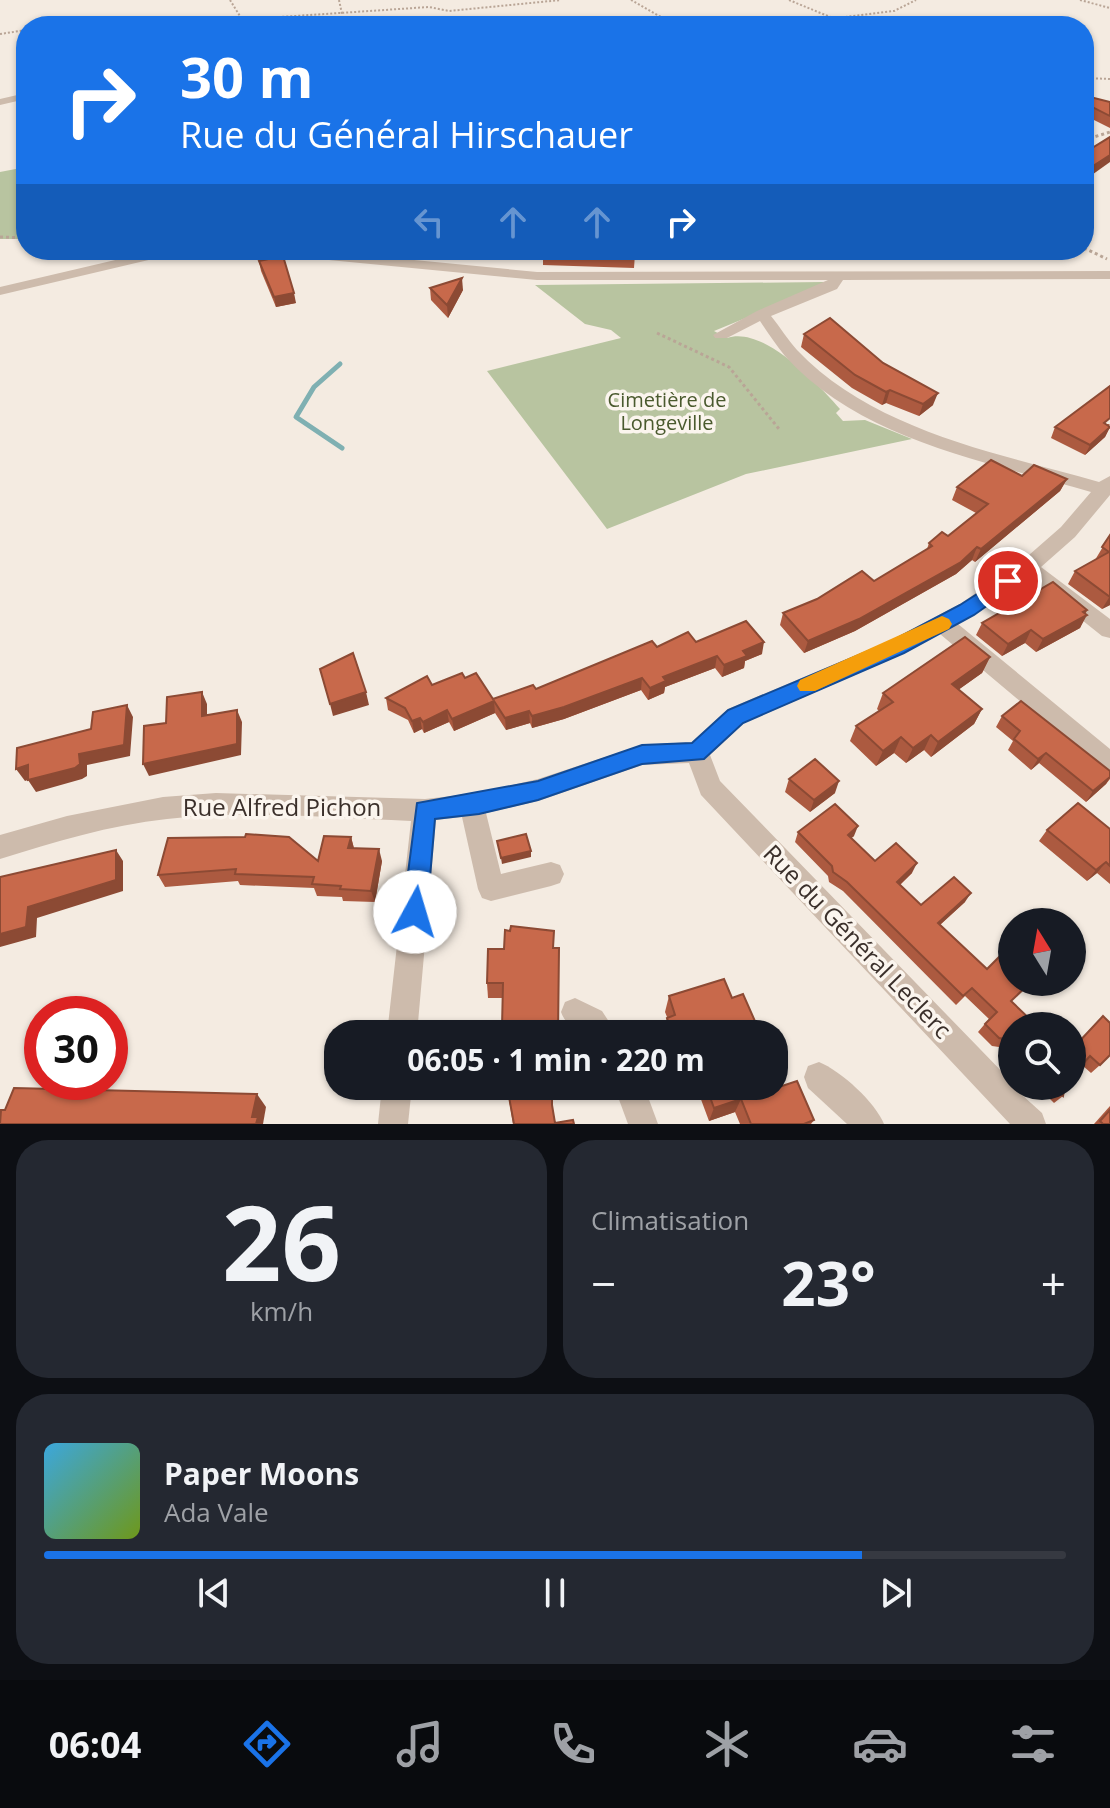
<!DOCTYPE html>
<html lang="fr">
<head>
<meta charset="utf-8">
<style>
  body { margin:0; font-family:"Open Sans",sans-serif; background:#242831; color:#f1f3f6; height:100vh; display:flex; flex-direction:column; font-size:30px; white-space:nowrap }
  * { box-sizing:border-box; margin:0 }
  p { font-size:26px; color:#9ea1a6 }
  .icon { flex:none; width:44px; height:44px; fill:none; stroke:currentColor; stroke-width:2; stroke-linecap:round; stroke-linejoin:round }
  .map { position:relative; height:1124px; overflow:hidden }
  .side { display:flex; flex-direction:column; gap:16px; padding:16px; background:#0d0f14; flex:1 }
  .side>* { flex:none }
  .guide { position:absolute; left:16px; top:16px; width:1078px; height:244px; border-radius:32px; box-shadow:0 2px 6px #0004; background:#1a73e8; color:#fff; overflow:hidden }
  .needle { width:52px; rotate:349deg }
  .fabs { position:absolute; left:998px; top:908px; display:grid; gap:16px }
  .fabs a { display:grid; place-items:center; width:88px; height:88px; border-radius:50%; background:#171b24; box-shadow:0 2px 6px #0004; font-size:40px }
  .speed { position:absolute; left:24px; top:996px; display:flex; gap:16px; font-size:40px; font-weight:700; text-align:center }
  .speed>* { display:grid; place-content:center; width:104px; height:104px; border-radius:50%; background:#171b24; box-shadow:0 2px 6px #0004; line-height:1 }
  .speed .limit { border:12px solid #d22; background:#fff; color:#111 }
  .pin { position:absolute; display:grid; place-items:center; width:68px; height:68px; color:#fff; margin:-34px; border:4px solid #fff; border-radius:50%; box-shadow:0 2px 8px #0007 }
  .me { position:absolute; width:88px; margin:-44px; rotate:6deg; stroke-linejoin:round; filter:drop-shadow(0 0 6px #0008) }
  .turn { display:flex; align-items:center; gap:28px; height:168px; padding:0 32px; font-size:36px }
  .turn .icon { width:104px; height:104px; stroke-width:2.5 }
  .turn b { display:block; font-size:56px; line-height:68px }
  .lanes { display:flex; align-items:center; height:76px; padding:0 32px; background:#0003; justify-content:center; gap:40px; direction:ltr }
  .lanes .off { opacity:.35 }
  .big { font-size:60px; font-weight:700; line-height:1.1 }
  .side .tile { flex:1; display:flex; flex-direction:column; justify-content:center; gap:12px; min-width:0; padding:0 28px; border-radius:32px; background:#242831 }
  .side .dial { align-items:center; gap:0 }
  .dial b { font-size:104px; line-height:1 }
  .song { display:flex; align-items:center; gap:24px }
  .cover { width:96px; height:96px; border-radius:12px; background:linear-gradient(135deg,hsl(200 70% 55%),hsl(80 70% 35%)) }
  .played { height:8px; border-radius:4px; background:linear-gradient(90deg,#1a73e8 80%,#363941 80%) }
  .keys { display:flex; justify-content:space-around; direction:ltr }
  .heat { display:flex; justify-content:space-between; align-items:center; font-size:44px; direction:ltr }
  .side .tiles { flex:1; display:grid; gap:16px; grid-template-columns:1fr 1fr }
  .tile:last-child { grid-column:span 2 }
  .trip { position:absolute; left:324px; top:1020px; width:464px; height:80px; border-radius:32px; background:#171b24; box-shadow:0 2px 6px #0004; font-weight:700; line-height:80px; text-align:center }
  .tabs { display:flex; height:128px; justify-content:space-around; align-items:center; background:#090b0e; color:#9ea1a6 }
  .tabs .icon { width:56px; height:56px }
  .tabs .active { color:#1a73e8 }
  .tabs b { font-size:36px; color:#f1f3f6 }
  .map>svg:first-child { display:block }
</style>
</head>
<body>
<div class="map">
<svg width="1110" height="1124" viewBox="0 0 1110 1124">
  <rect width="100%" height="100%" fill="#f4ebe1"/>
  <g fill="#b8c4a0">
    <path d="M26,167V239H0V172Z"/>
    <path d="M823,282L824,286L714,331L727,338C763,325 818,384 840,409L836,413L843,421L865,420L912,439L746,474L607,529L487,371L621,338L611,330L585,324L535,285Z"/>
  </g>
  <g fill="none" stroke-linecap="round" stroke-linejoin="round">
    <path stroke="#7fb0b2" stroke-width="5" d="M340,364L314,387L296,417L342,448"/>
    <g stroke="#b9a596" stroke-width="2" stroke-dasharray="2 2" stroke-linecap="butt">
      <path d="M230,0L243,21"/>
      <path d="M339,0L342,14"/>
      <path d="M631,0L677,26"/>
      <path d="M789,0L835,19"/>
      <path d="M1080,0L1110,8"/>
      <path d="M215,26L265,18L429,7L449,11L561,0"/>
      <path d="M774,26L894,11L916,0"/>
      <path d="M0,34L26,30"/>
      <path d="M1084,78L1110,79"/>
    </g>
    <g stroke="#b9a596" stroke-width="3" stroke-dasharray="3 3" stroke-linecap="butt">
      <path d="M1084,140L1110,132"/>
      <path d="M0,237L26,238"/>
      <path d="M1084,248L1107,259"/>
      <path d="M657,333L729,367L779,429"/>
    </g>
    <g fill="#cdbbac" fill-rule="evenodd">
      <path d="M26,93V99L0,105V99Z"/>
      <path d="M158,250H191L0,295V287Z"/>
      <path d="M260,250H311L537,272L1110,271V279L843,280L837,289L771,316C780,327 788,340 797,350C874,431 997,453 1099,482L1110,476V495L1075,537L1041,567L1110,619V638L1102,636L1028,577L958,624L1110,749V773L1102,770L940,634L905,653L744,723L710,755L720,781L1012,1082V1086L1042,1113L1046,1124H1010L701,795L689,763L642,765L538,801L486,813L501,874L551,862L560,865L564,874L560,883L551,886L491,901L482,898L478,889L462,817L436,820L417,1034H387L411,821C330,818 247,810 167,819C110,825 54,842 0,859V835L67,816L163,797L216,793L425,799L479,793L538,779L642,745L692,742L728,709L889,641L960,604L1021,562L1061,527L1091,492C988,462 860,440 785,356C776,345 768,333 760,321L727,338H715L713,335L757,311L828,280H537L267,254Z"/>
      <path d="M575,998L602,1011L617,1034C594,1034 570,1036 561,1012L565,1002Z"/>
      <path d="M819,1062C841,1071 875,1102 884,1124H847L808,1088L804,1077L808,1066Z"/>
      <path d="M382,1086H412L408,1124H378Z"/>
      <path d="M614,1086H644L658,1124H628Z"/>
    </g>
  </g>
  <g fill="#ac5a40">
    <path d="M1084,98L1110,102V128L1084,115Z"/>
    <path d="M928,250H981L971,259L928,257Z"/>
    <path d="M635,254L634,268L543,265V255Z"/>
    <path d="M259,261L296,303L276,307L261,271Z"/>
    <path d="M430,288L463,290L448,318L431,300Z"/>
    <path d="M804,334L933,405L919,416L886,403L882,405L852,388L801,347Z"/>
    <path d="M1110,424L1108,426L1110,427L1105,437L1085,455L1051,438L1055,427Z"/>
    <path d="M1022,476L1067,479L1060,491L975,562L972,560L956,574L855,631L804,653L780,625L783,613L874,581L927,549L929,543L948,536L976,513L952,500L957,487Z"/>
    <path d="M1110,535V605L1102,609L1068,584L1075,571L1095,560Z"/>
    <path d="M1087,610L1080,628L1036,652L1025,643L1002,656L976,635L982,623Z"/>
    <path d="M696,642L762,654L745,661L744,668L722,677L715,668L665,687L664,693L648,700L641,690L564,719L532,728L530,723L506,730L495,713L454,731L449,722L424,733L422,729L414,733L408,720L388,710L386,698L432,685L465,678L493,699L536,689L657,647Z"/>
    <path d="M990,657L982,673L958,690L982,709L974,724L931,757L924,750L906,763L894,753L876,766L850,741L856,726L879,711L877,709L883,693Z"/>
    <path d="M1002,716L1110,771V779L1106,784L1086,802L1039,763L1031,770L1008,750L1013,741L996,727Z"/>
    <path d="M789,779L835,793L810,812L785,792Z"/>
    <path d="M1110,829V884L1097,873L1087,881L1039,841L1047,830Z"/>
    <path d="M798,832L854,836L851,838L875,861L912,873L900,885L921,905L965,902L940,925L1012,1002V1060L999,1047L992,1046L978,1032L989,1019L965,996L956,1005L843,891L829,882L828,876L795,842Z"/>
    <path d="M351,837L354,848L382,861L375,902L343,901L342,897L317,896L314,888L240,885L238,881L165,887L158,875L318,861Z"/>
    <path d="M504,949L503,998H488L487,983Z"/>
    <path d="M669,996L732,998L756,1034H664L667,1017L665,1012Z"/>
    <path d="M1103,1016L1100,1065L1091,1073L1082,1065L1075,1045Z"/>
    <path d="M500,1086H552V1106L555,1123L574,1124H513L509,1100H502Z"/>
    <path d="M696,1086H768L770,1090L814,1120L811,1124H740L735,1112L709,1121Z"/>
    <path d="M1037,1086H1065L1063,1096L1054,1103Z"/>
    <path d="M1110,1106V1124H1094Z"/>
  </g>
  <g fill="#8c4a34">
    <path d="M1110,155V162L1089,177L1084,178V169Z"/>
    <path d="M974,250H981L971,259Z"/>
    <path d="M462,278L463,290L448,318L447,305Z"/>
    <path d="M294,293L296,303L276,307L274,297Z"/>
    <path d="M890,390L886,403L882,405L886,392Z"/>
    <path d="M938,393L933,405L919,416L923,404Z"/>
    <path d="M1110,427L1105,437L1085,455L1090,445Z"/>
    <path d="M1067,479L1060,491L975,562L981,549Z"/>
    <path d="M977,547L972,560L956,574L855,631L804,653L808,641Z"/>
    <path d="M1110,596V605L1102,609Z"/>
    <path d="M1087,610L1083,617L1087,615L1080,628L1036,652L1043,639Z"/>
    <path d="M1031,630L1025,643L1002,656L1008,644Z"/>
    <path d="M764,642L762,654L745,661L744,668L722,677L724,665L743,651Z"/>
    <path d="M717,656L715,668L665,687L664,693L648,700L650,688L663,677Z"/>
    <path d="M990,657L982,673L944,700L952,684Z"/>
    <path d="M642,678L641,690L564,719L532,728V716Z"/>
    <path d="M202,692L207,704V728L202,716Z"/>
    <path d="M366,692L369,705L333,716L330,704Z"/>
    <path d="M494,701L495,713L454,731L452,719Z"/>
    <path d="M127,705L133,717L130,756L87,765V776L82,779L36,792L28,780L79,754Z"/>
    <path d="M982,709L974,724L931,757L938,742Z"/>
    <path d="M237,710L242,722L241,755L149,776L143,764Z"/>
    <path d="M447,710L449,722L424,733L423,722Z"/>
    <path d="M529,711L530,723L506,730L505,718Z"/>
    <path d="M420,718L422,729L414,733L412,721Z"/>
    <path d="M931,735L924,750L906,763L913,748Z"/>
    <path d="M901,737L894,753L876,766L883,751Z"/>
    <path d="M1046,753L1039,763L1031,770L1038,759Z"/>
    <path d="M28,765L36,777L25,781L16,769Z"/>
    <path d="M1110,777L1106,784L1086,802L1093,791Z"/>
    <path d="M839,781L835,793L810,812L814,800Z"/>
    <path d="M858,826L854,836L843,845L848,835Z"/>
    <path d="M351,837L354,849L348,848Z"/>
    <path d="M379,849L382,861L375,902L371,891Z"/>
    <path d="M116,850L123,861V891L37,918L36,937L0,947V934L28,907Z"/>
    <path d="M531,851V857L502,864L501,858Z"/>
    <path d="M1106,862L1097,873L1087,881L1096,870Z"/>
    <path d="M917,863L912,873L892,892L897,882Z"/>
    <path d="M971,893L965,902L932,932L938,923Z"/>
    <path d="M758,1028L756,1034H745V1032Z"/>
    <path d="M257,1094L266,1107L263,1124H256L252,1117Z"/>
    <path d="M741,1099L735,1112L709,1121L714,1108Z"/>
  </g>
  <g fill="#c8694b" stroke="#8c4a34" stroke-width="2">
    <path d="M1090,97L1110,102V116L1084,103V98Z"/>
    <path d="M1110,137V155L1093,166L1084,169V153Z"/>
    <path d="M554,250H624L635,254V258L543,255Z"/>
    <path d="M283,256L294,293L274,297L259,261Z"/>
    <path d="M462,278L447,305L430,288Z"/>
    <path d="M830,318L883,363L938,393L923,404L890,390L886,392L855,375L804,334Z"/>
    <path d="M1110,386V418L1104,423L1110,427L1090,445L1055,427Z"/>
    <path d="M991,460L1022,476L1034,465L1067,479L981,549L977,547L961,562L859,619L808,641L783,613L817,599L862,571L874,581L932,546L929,543L942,532L948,536L988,504L957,487Z"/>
    <path d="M1110,535V597L1075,571L1109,552L1102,547Z"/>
    <path d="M1053,582L1087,610L1083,612L1087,615L1043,639L1031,630L1008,644L982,623Z"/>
    <path d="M746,621L764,642L743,651L747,656L724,665L717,656L663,677L666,681L650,688L642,678L564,707L532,716L529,711L505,718L494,701L452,719L447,710L423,722L420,718L412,721L405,708L386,698L427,676L432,685L462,673L465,678L476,673L493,699L533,685L536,689L652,641L657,647L688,632L696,642Z"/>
    <path d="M965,637L990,657L952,684L982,709L938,742L931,735L913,748L901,737L883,751L856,726L893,702L883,693Z"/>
    <path d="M353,653L366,692L330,704L320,669Z"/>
    <path d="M202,692V716L237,710V744L143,764L144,726L166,723L167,697Z"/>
    <path d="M1021,701L1110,771V777L1093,791L1046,753L1038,759L1014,739L1020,731L1002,716Z"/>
    <path d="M127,705L124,745L79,754L80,764L75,768L28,780V765L16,769L17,748L91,729L93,712Z"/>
    <path d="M815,759L839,781L814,800L789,779Z"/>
    <path d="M1078,803L1110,829V866L1106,862L1096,870L1047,830Z"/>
    <path d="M835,804L858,826L848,835L875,861L896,843L917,863L897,882L921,905L954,877L971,893L938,923L987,969L1012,944V982H1031L1011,1001L1037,1026H1012V1045L1006,1039L999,1038L985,1024L997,1012L972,988L963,996L847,882L833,872L832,866L798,832Z"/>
    <path d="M246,834L289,837L318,861L324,836L351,837L348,848L379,849L371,891L340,889L341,886L312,884L314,877L235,874L236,869L158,875L168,838L245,837Z"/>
    <path d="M526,834L531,851L501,858L497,841Z"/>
    <path d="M116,850V880L28,907L26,927L0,934V877Z"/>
    <path d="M511,926L554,931L553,948H559L558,1034H485V1027H502L503,983H487L488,949H504L505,930L510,931Z"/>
    <path d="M724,979L732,998L743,994L758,1028L745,1032L746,1034H672L667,1018L675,1015L669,996Z"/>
    <path d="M1103,1016L1110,1023V1055L1100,1065L1090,1056L1072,1076V1041L1076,1045Z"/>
    <path d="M1052,1021L1057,1026H1047Z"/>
    <path d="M797,1081L814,1120L804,1124H751L741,1099L714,1108L706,1086H768L770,1090Z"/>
    <path d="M500,1086H552V1105L555,1123L573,1120L574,1124H514L507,1086Z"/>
    <path d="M1053,1086H1065L1063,1096Z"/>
    <path d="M14,1088L257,1094L252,1117H258L256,1124H0L1,1110H5Z"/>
    <path d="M1110,1110V1124H1103L1100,1121Z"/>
  </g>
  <path fill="#1a73e8" stroke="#114b97" stroke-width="2" d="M1008,574L1015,576V586L974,615L904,653L743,723L704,759L642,764L538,800L479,814L435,819L427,912L423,921L415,924L406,921L403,912L417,803L538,781L642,745L692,743L728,710L890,642L960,605Z"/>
  <path fill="#f59e0b" d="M942,616L949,619L952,624L949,629L815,691H800L797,686L800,680Z"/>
  <g text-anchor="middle" stroke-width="7" stroke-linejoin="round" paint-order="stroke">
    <g font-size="20" fill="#4a5a2e" stroke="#fbf5ee">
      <text x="667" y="407">Cimetière de<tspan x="667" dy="23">Longeville</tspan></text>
    </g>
    <g font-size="24" fill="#3b302b" stroke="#fbf5ee">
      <text x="282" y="816">Rue Alfred Pichon</text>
      <text transform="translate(857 942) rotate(46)" y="8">Rue du Général Leclerc</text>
    </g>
  </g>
</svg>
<div class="fabs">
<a><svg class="needle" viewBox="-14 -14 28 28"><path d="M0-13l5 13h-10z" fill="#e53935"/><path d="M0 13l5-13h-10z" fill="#9ea1a6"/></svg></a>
<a><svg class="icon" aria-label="search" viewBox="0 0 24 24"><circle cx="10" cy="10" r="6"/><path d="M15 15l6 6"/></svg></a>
</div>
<div class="speed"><div class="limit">30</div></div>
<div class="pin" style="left:1008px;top:581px;background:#d93025"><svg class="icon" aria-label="arrive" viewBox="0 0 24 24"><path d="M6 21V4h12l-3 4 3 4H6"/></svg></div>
<svg class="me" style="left:415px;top:912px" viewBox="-20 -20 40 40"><circle r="19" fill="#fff"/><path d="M0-13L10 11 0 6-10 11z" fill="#1a73e8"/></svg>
<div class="trip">06:05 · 1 min · 220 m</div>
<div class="guide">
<div class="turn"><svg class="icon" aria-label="right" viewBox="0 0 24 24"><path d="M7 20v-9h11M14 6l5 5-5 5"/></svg><div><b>30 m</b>Rue du Général Hirschauer</div></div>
<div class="lanes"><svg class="icon off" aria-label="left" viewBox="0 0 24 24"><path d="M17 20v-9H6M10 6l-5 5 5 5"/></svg><svg class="icon off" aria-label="ahead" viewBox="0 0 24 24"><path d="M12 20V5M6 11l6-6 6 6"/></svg><svg class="icon off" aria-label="ahead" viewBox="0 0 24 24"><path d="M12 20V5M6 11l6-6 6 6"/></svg><svg class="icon" aria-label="right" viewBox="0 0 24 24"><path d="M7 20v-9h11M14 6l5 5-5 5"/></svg></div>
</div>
</div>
<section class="side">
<div class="tiles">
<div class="tile dial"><b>26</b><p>km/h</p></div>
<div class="tile"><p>Climatisation</p>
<div class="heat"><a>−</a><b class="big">23°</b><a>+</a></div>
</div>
<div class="tile">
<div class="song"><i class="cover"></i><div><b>Paper Moons</b><p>Ada Vale</p></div></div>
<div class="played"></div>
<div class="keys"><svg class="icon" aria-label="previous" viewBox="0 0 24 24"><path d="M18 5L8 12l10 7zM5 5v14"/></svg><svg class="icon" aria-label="pause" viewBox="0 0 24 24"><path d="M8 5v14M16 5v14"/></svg><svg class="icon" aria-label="next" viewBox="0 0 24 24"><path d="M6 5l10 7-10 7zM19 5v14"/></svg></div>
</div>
</div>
</section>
<nav class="tabs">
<b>06:04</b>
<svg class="icon active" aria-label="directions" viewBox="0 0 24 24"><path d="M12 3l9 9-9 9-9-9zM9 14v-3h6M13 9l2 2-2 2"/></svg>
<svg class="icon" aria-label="music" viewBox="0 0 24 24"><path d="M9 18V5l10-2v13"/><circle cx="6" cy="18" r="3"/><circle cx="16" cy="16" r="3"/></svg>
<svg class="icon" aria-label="phone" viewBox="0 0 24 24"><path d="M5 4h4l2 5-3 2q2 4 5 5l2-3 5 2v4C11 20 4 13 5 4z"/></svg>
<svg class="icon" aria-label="climate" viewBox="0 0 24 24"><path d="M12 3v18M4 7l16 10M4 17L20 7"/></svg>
<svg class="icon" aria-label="car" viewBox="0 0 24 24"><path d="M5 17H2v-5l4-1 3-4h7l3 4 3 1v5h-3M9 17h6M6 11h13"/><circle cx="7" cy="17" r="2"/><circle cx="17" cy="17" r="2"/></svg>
<svg class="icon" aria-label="filters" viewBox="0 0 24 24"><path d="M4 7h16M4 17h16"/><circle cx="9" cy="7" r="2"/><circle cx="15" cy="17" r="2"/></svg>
</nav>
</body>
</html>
